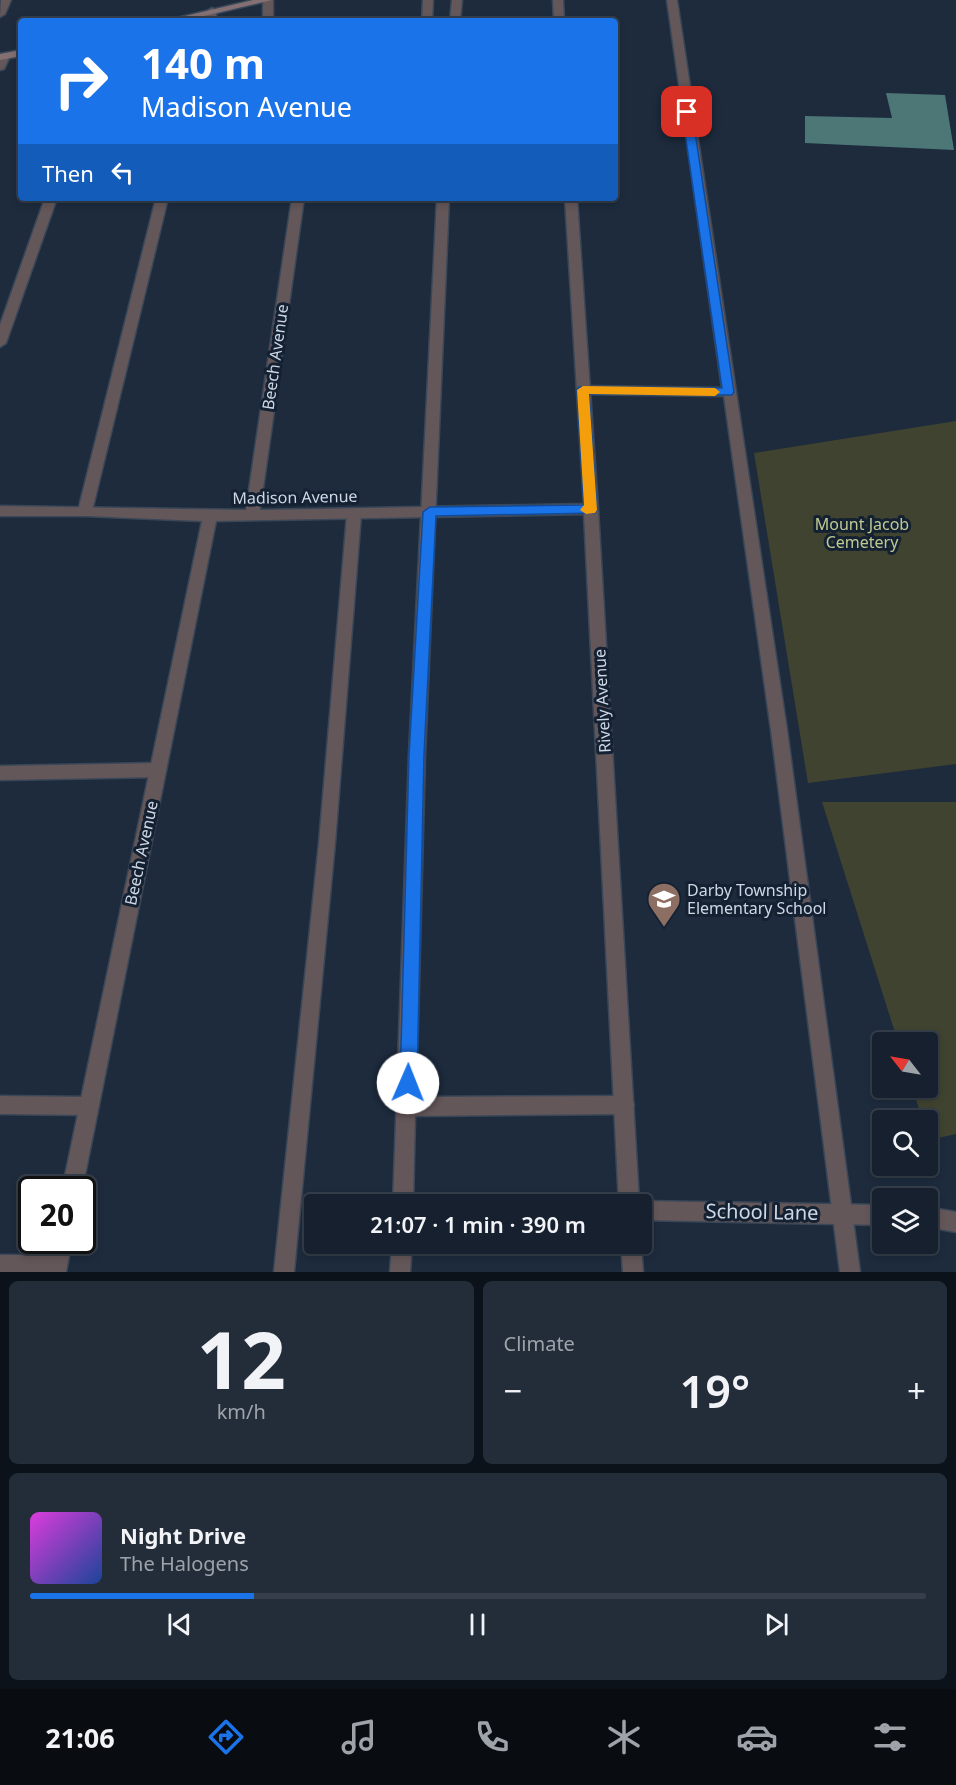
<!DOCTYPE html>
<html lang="en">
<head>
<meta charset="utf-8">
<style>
  body { margin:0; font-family:"Noto Sans",sans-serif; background:#232d3a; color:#f1f3f6; height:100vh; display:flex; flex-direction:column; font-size:22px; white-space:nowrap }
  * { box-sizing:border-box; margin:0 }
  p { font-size:20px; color:#9ea3aa }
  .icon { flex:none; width:33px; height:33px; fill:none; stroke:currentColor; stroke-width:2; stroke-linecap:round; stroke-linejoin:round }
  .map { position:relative; height:1272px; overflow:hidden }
  .panel { display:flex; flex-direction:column; gap:9px; padding:9px; background:#0c1219; flex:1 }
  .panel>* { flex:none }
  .guide { position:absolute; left:18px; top:18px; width:600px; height:183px; border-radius:6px; box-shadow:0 3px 9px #0003,0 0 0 2px #353e4a; background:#1a73e8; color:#fff; overflow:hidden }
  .needle { width:39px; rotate:301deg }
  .tools { position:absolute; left:872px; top:1032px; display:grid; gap:12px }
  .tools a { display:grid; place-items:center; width:66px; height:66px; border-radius:6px; background:#16202e; box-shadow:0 3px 9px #0003,0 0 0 2px #353e4a; font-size:30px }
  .speed { position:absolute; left:18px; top:1176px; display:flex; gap:12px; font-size:30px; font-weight:700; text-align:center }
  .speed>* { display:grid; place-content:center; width:78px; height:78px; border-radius:50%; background:#16202e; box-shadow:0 3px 9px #0003,0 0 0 2px #353e4a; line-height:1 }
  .speed .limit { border:3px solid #111; border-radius:9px; background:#fff; color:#111 }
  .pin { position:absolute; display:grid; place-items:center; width:51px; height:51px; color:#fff; margin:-26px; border-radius:12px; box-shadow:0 3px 9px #0006 }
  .me { position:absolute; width:66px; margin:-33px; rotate:1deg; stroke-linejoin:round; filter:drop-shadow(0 0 4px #0008) }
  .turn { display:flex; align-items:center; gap:21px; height:126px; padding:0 24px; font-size:27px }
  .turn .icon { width:78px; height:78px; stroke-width:2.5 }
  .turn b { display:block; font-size:42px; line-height:51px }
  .then { display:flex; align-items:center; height:57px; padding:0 24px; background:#0003; gap:12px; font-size:22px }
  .big { font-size:45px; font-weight:600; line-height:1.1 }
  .panel .card { flex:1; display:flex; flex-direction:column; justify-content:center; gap:9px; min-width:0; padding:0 21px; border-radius:9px; background:#232d3a }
  .panel .dial { align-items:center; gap:0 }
  .dial b { font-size:78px; line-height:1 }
  .song { display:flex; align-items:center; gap:18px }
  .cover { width:72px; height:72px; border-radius:9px; background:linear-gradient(135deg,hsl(300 70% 55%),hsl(220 70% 35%)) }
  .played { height:6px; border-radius:3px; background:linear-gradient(90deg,#1a73e8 25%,#353e4a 25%) }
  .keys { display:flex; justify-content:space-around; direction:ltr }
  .heat { display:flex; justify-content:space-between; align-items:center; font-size:33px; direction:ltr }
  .panel .tiles { flex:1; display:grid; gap:9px; grid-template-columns:1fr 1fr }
  .card:last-child { grid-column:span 2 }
  .trip { position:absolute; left:304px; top:1194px; width:348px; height:60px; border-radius:6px; background:#16202e; box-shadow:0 3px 9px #0003,0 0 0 2px #353e4a; font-weight:600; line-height:60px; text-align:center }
  .tab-bar { display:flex; height:96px; justify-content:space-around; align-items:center; background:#090d12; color:#9ea3aa }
  .tab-bar .icon { width:42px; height:42px }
  .tab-bar .selected { color:#1a73e8 }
  .tab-bar b { font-size:27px; color:#f1f3f6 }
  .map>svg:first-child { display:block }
</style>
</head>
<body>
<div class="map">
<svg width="956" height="1272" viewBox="0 0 956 1272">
  <rect width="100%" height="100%" fill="#1d2b3d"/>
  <g fill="#40432f">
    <path d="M956,421V764L808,783L754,453Z"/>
    <path d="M822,802H956V1134L929,1140L927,1120H923L912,1088H927V1042H898Z"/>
  </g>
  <path fill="#4d7677" d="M886,93L945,95L954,150L805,143V116L892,118Z"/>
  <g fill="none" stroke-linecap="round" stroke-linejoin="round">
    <g stroke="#394758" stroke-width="3">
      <g id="service">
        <rect x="263" y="0" width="10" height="21"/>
        <path d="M423,0H433L432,21H422Z"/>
        <path d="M452,0H462L460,21H450Z"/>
        <path d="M667,0H677L787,730L860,1272H840L771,730L724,396L583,394L577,390L583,386L722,388Z"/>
        <path d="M212,8L217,11L215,21H205L207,11Z"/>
        <path d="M5,53L10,56L4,69L0,70V56Z"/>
        <path d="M156,198H168L92,511L85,516L78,511Z"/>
        <path d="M437,198H449L425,755L416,1097L625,1096L632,1098L634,1105L632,1112L625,1114L415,1116L413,1204H393L409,755Z"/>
        <path d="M354,510L361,515L335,843L294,1272H274L319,843L347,515Z"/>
        <path d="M158,763L164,765L166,770L164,775L158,777L0,780V766Z"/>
        <path d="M0,1096L89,1097L96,1099L98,1106L96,1113L89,1115L0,1114Z"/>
        <path d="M392,1244H412L410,1272H390Z"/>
      </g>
    </g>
    <g stroke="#394758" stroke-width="3">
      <g id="minor">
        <path d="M1,0H11L5,14L0,17Z"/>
        <path d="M553,0H563L564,21H554Z"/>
        <path d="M45,198H57L6,343L0,347V325Z"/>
        <path d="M292,198H304L260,510L584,504L565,198H577L598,509L639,1201L882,1205V1225L642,1220V1204H619L584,514L216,521L82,1190H62L202,521L85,516H0V506L246,510Z"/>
        <path d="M927,1207L956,1212V1232L927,1227Z"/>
        <path d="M52,1240H72L66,1272H0V1255H49Z"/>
        <path d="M621,1244H641L643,1272H623Z"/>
      </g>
    </g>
    <g stroke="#394758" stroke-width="3">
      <g id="secondary">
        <path d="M253,0H272L183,21H164Z"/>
        <path d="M21,50V56L0,60V54Z"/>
      </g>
    </g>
    <use href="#service" fill="#645759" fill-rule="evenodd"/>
    <use href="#minor" fill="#645759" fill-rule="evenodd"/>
    <use href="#secondary" fill="#847073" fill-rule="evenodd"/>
  </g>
  <path fill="#1a73e8" stroke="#114b97" stroke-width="1.5" d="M687,109L692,112L734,392L732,395L589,394L597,510L595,513L436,516L424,755L417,1083L414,1089L408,1092L402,1089L400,1083L409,755L423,512L430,507L584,505L577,390L579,387L722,388L682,112Z"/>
  <path fill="#f59e0b" d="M583,386L715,388L720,392L715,396L589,394L597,510L595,513L586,514L580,510L584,505L577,390Z"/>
  <defs>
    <g id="school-pin" transform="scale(1.725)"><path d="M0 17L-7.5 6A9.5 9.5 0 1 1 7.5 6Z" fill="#8d6e63" stroke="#132132"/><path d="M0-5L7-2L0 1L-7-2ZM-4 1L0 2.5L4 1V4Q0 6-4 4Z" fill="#fff"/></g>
  </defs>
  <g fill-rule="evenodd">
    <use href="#school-pin" x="664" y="899"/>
  </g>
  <g text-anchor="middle" stroke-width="6" stroke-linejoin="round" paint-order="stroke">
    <g font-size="16" fill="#ced7e3" stroke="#132132">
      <text transform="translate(275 357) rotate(-82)" y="6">Beech Avenue</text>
      <text transform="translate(295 497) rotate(-1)" y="6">Madison Avenue</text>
      <text transform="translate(602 701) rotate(-93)" y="6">Rively Avenue</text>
      <text transform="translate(141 853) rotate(-78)" y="6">Beech Avenue</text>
    </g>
    <g font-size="16" fill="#c1c991" stroke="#132132">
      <text x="862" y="530">Mount Jacob<tspan x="862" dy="18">Cemetery</tspan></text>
    </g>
    <g font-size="16" fill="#ced7e3" stroke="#132132" text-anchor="start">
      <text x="687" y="896">Darby Township<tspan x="687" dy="18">Elementary School</tspan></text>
    </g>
    <g font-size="20" fill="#ced7e3" stroke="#132132">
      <text transform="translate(762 1212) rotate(1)" y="7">School Lane</text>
    </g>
  </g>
</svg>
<div class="tools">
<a><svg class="needle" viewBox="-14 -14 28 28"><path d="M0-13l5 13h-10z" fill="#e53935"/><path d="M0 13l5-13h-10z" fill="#9ea3aa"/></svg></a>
<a><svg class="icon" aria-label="search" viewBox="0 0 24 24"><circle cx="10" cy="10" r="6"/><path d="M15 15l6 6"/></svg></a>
<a><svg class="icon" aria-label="layers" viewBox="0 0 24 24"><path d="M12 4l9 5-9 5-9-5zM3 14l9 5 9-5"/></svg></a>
</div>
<div class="speed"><div class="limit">20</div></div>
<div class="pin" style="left:687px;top:112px;background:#d93025"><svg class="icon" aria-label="arrive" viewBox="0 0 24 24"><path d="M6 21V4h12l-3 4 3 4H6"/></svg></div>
<svg class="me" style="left:408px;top:1083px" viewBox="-20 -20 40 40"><circle r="19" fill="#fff"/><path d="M0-13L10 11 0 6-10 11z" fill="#1a73e8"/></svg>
<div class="trip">21:07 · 1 min · 390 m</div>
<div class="guide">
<div class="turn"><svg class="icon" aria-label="right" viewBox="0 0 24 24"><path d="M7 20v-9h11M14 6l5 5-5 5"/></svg><div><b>140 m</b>Madison Avenue</div></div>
<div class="then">Then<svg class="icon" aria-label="left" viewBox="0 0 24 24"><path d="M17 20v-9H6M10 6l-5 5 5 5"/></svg></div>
</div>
</div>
<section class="panel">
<div class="tiles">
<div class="card dial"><b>12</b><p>km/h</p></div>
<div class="card"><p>Climate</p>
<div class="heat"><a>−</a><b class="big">19°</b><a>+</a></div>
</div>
<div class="card">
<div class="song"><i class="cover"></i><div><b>Night Drive</b><p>The Halogens</p></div></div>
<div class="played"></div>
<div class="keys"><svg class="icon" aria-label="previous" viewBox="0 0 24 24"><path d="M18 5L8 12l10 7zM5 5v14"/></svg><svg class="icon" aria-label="pause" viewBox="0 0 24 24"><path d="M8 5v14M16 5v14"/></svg><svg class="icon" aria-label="next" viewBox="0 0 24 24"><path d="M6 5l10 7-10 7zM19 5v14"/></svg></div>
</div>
</div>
</section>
<nav class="tab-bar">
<b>21:06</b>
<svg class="icon selected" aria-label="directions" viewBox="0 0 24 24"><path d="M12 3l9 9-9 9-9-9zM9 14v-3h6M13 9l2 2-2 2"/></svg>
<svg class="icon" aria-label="music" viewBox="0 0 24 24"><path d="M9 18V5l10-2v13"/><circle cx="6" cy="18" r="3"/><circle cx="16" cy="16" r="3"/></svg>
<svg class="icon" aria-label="phone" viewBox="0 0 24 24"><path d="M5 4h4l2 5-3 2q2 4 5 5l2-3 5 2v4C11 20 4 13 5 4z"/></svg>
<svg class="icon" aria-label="climate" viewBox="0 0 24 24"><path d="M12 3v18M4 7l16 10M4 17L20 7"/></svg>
<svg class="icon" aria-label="car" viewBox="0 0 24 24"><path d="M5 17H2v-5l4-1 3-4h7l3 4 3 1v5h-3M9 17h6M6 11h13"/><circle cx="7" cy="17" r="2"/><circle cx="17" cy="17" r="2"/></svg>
<svg class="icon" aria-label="filters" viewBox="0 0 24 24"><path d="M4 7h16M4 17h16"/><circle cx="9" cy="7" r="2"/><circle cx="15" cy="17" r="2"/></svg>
</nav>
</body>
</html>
